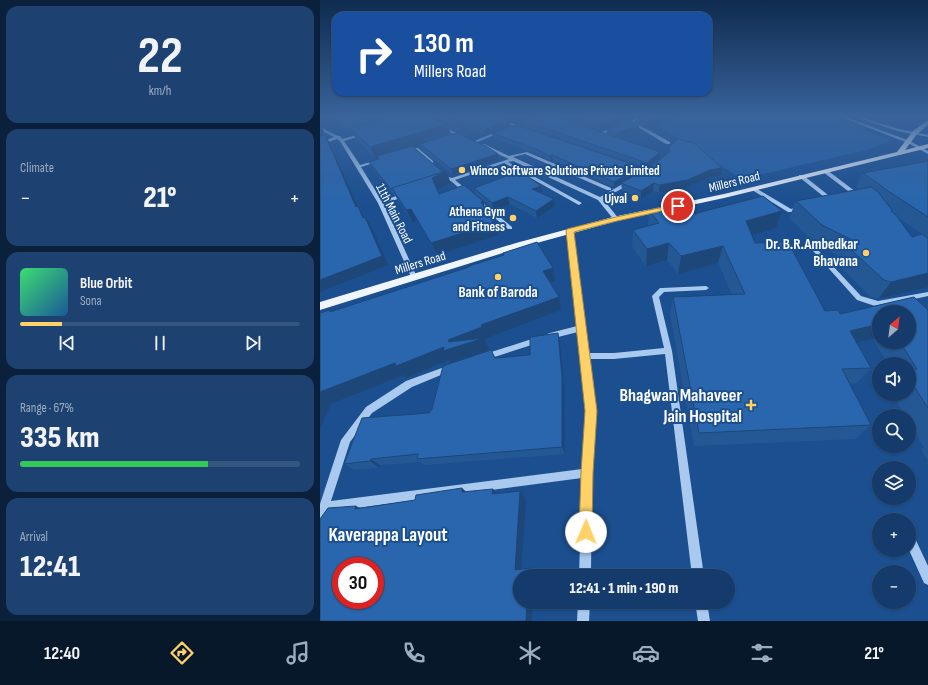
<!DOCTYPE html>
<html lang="en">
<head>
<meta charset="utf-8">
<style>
  body { margin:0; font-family:"Sofia Sans Condensed",sans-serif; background:#1d4271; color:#f1f3f6; height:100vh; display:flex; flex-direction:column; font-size:15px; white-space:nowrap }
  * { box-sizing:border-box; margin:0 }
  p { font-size:13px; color:#9dadc1 }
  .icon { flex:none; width:22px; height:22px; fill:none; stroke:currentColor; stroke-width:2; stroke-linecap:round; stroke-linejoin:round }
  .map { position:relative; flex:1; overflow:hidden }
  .sheet { display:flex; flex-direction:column; gap:6px; padding:6px; background:#0b203b; width:320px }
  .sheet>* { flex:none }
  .guide { position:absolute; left:12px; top:12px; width:380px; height:84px; border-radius:12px; box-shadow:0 1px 3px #0004,0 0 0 1px #33557e; background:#1a4fa0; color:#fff; overflow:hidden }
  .needle { width:26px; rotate:28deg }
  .buttons { position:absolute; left:552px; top:305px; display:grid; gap:8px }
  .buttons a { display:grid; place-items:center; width:44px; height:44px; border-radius:50%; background:#143b6b; box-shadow:0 1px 3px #0004,0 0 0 1px #33557e; font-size:20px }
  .speed { position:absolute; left:12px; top:557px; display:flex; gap:8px; font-size:20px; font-weight:700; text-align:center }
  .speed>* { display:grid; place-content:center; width:52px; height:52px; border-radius:50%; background:#143b6b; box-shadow:0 1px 3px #0004,0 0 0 1px #33557e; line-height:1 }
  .speed .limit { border:6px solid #d22; background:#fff; color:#111 }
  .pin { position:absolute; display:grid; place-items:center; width:34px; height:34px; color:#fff; margin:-17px; border:2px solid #fff; border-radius:50%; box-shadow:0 1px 4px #0007 }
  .me { position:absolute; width:44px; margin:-22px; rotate:1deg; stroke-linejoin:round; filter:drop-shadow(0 0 3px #0008) }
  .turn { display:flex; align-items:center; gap:14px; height:84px; padding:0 16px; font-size:18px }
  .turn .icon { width:52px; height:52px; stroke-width:2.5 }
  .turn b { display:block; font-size:28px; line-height:34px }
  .big { font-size:30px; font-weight:800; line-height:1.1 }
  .sheet .tile { flex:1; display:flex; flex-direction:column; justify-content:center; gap:6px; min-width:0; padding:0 14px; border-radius:12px; background:#1d4271 }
  .sheet .dial { align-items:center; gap:0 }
  .dial b { font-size:52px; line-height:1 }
  .song { display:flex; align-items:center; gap:12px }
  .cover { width:48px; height:48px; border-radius:6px; background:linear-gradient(135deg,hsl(140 70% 55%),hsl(210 70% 35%)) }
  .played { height:4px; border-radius:2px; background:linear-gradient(90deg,#ffd166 15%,#33557e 15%) }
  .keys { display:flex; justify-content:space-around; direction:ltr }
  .heat { display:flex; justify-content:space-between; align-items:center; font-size:22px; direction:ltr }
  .charge { height:6px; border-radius:3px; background:linear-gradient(90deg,#34c759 67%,#33557e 0) }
  .trip { position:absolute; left:193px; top:569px; width:222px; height:40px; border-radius:20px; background:#143b6b; box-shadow:0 1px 3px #0004,0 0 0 1px #33557e; font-weight:800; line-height:40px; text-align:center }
  .menu { display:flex; height:64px; justify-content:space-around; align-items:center; background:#08182b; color:#9dadc1 }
  .menu .icon { width:28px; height:28px }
  .menu .selected { color:#ffd166 }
  .menu b { font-size:18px; color:#f1f3f6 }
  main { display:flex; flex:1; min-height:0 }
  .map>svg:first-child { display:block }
</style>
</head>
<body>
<main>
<section class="sheet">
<div class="tile dial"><b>22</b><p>km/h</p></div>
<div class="tile"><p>Climate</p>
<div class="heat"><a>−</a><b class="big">21°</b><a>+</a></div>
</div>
<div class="tile">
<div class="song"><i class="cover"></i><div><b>Blue Orbit</b><p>Sona</p></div></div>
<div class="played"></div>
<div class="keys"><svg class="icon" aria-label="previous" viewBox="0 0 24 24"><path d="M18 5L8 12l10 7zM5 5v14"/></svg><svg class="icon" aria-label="pause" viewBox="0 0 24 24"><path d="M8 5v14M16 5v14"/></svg><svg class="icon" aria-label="next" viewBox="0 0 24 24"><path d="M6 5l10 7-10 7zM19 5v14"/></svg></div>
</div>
<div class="tile"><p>Range · 67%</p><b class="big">335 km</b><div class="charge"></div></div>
<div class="tile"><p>Arrival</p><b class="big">12:41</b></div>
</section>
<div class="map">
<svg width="608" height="621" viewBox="0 0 608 621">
  <rect width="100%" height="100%" fill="#1b4f8f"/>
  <path fill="#2461a8" d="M362,117H512L570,140L550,149L422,179L337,125Z"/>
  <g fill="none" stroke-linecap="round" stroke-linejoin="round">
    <g fill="#a9c9ee" fill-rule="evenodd">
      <path d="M169,117H174L205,128L202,129Z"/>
      <path d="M319,117H324L314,122L350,142V144H346L311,123L280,135L277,134Z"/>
      <path d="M521,117H526L590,141L608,151V154L588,143Z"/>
      <path d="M535,117H540L579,129L608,135V137L577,131Z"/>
      <path d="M121,126L144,136L145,137L142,138L120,128L119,127Z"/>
      <path d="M0,127L18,136H20L22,139L44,133V135L24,141L40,165L58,160L60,161L41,167L62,201L85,193L88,195L64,204L97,277L96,279H94L91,277L58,203L20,141L17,139L0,145V143L14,137L0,130Z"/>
      <path d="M179,131L182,132L155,143L152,142Z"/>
      <path d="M160,144H164L189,156L207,152L291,188V190H287L205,154L193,157L280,197L308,181H312V183L283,199L299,219L296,221L294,220L278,200L193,161L188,162L262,203L259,205L257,204L184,163L135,180L150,192V194H146L131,181L119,184V182L128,179V177L132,178L189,159L160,146Z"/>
      <path d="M94,148H98L113,161V163H109L94,150Z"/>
      <path d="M503,170H507L540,195V197H536L503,172Z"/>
      <path d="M479,175H483L508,195V202L500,203V201L503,200V196L479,177Z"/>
      <path d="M434,187L471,209L481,206L484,208L472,212H468L432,190L431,189Z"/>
      <path d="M159,200L192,227V229H188L157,203L156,202Z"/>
      <path d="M250,229L253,231L268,353H294L344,348L332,296L340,288H342L386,286L389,288L386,290L344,292L339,297L352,351L384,576H372L345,354L294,359H269L275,411L272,473L271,576H259L262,478L7,512L4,522L0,523V504L21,440L46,407L86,381L130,365L133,366L134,368L133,370L92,387L52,413L30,442L11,501L262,469L267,411L258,332L230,339L227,338L226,336L227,334L230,333L257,326L247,231Z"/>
      <path d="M496,249L498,250L541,296L558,301L608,292V296L558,307L537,300L494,252L493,251L494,250Z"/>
      <path d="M218,337L221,338L222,340L221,342L165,360L162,359L161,357L162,355Z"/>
      <path d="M589,533L593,534L608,566V585L604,583L589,550Z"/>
      <path d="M258,602H270L269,621H257Z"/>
      <path d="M375,602H387L390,621H378Z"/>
    </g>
    <path fill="#f0f6ff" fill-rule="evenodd" d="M608,120V125L597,134L585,150L608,144V148L404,198L297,221L202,247L0,310V302L196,243L293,217L404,194L577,152L593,131Z"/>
  </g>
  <g fill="#245895" fill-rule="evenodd">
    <path d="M12,117H41L52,122L55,121L46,117H176L189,121L190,126L165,135L134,123L145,131L147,136L128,127L131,134L179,160L133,175L102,150L100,144L93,147L131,183L118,190L119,194L166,210L178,235L118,255L97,221L93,223L78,201L75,195H74L52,168L49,162L58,159V158H56L36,139L33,134L31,135Z"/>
    <path d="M177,117H237L340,158L327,168L205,126V121L197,123Z"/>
    <path d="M238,117H300L301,122L279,130Z"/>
    <path d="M301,117H315L308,119Z"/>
    <path d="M317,117H359L326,127L317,122Z"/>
    <path d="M319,126V130L296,137L287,134V130Z"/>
    <path d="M172,133L321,167L320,172L331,167L348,152V148L401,175L388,178L366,188L339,193L333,191L321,199L302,190L301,183L294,187L233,160L231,161L217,154L173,138Z"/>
    <path d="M608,161V238L563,299H558L551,297L517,264L521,257L494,242L469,218L476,201L539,189L536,187L543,173ZM577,217L602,234L592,237Z"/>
    <path d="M221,186L222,192L220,193L234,199L235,206L217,218L190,204L174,210L156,195L154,188Z"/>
    <path d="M443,196L462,211L456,228L432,235L435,243L468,242L505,311L518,310L520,314L594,297L608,310V461L601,449L604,448L589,422V416H585L573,394H589V364H568L553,339L537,343L551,368L537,383L529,384L551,425L535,439L374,446L350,314L353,297L412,295L398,263L358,274L347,260L326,266L312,247L313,230L328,226L329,210L344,207L354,219ZM559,312H589V342H559Z"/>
    <path d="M235,281L230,283L241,310L167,338L168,339L165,340L170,350H171L175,358L210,355L240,342L244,384L245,454L105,465L100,462L60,465L59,468L35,470L24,464L109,413L112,409L131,363L129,360L86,378L84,375L11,404V311Z"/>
  </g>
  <g fill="#1d4779">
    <path d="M203,117H221L197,123L196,119Z"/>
    <path d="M301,117V122L279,130V125Z"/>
    <path d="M308,117H315L308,119Z"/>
    <path d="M344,117H359L326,127V122Z"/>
    <path d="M189,121L190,126L165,135L164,130Z"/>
    <path d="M127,124L131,135L58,158L57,156L58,158H56L50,147Z"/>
    <path d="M319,126V130L296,137V133Z"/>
    <path d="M1,127L10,143L38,207L43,215L49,227L36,207L0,141V131Z"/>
    <path d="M30,129L33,134L31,135L28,130Z"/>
    <path d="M340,152V158L327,168V163Z"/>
    <path d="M178,154L179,160L133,175L131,169Z"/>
    <path d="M232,155L233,160L231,161L230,156Z"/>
    <path d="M321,167L320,172L294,187V182Z"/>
    <path d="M402,168L401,175L388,178L366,188L339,193V185L390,170Z"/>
    <path d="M126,171L131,183L117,190L76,195Z"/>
    <path d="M334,183L333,191L321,199V191Z"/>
    <path d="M221,186L222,192L213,196L212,189Z"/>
    <path d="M188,197L190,204L174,210L172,203Z"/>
    <path d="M234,199L235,206L217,218L216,211Z"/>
    <path d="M163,201L167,213L161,202Z"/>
    <path d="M91,209L97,221L93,223L86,210Z"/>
    <path d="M462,211L456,228L421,238L426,221Z"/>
    <path d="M45,217L51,226L68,265L0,292V280Z"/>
    <path d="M174,223L178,235L118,255L111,243Z"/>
    <path d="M349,243L347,260L326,266L327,249Z"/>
    <path d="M403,246L398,263L358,274L361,256Z"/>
    <path d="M233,268L235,281L226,284L223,271Z"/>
    <path d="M608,273V287L558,299L571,282Z"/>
    <path d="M239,297L241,310L167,338L168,339L165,340L170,350L131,363L129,360L86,378L84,375L11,404L0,428V392L129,342L128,340L161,325Z"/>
    <path d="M559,324V333L553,339L518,347L530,331Z"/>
    <path d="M238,333L240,342L244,384L245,454L242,447Z"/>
    <path d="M51,459L60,465L59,468L50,461Z"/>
    <path d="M142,488L151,496L142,492Z"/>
    <path d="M173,489L180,497L172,494Z"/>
    <path d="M200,491L206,499L201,574L195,570Z"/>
    <path d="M36,506L51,513L35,509Z"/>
    <path d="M210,568L215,572V576H209Z"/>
    <path d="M207,602H213L212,621H206Z"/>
  </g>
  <g fill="#2a66ad" stroke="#1d4779" fill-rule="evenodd">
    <path d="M15,117H41L52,122L30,128L31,129L28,130Z"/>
    <path d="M54,117H71L60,120Z"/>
    <path d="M71,117H110L127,124L50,147L30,128Z"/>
    <path d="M115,117H127L145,131Z"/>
    <path d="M129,117H176L189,121L164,130Z"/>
    <path d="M191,117H203L196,119Z"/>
    <path d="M216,117H237L340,152L327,163L204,121Z"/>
    <path d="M252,117H301L279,125Z"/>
    <path d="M317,117H344L326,122Z"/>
    <path d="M311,121L319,126L296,133L287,130Z"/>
    <path d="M196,125L321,167L294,182L232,155L230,156L216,149L172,133Z"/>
    <path d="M0,126L1,127L3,130L0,131Z"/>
    <path d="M136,133L166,146L178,154L131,169L100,144Z"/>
    <path d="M5,135L36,207L38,206L43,218L45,217L62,256L0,280V137Z"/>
    <path d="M358,139L374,143L402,168L390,170L367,180L339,185L334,183L321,191L301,183L331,167L350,151L348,148Z"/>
    <path d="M92,146L123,172L71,189L49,162L59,159L57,156Z"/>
    <path d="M608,161V217L562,187H563L543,173Z"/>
    <path d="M126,171L112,178L119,194L144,185L163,201L161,202L174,223L111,243L91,209L86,210L72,188Z"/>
    <path d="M200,171L221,186L212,189L234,199L216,211L188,197L172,203L154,188Z"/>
    <path d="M551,187L558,192L572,210L571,211L575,214L592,237L602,234L608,238V273L571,282L564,280L527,246L540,244L502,225L476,201Z"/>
    <path d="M443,196L462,211L426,221L435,243L468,242L505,311L518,310L520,314L594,297L608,310V408L589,378V370L597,369L580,342H589V312H559V324L530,331L551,368L522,369L551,425L379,433L353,297L425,294L403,246L361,256L349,243L327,249L313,230L339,223L329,210L344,207L354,219Z"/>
    <path d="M217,242L233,268L223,271L239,297L161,325L162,327L128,340L129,342L164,338L123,351L124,347L76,366L75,363L0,392V313L10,310V312L53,298L149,267V266L184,255L183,253Z"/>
    <path d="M238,333L242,376V447L97,459L98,454L51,459L50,461L24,464L42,418L109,413L112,409L123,366L171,350L175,358L210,355V337Z"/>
    <path d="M142,488V492L173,489L172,494L200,491L195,570L210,568L209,576H200V602H207L206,621H0V519L8,508L36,506L35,509L95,500L96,495ZM21,566H55V600H21Z"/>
  </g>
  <linearGradient id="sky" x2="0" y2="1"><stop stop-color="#0f2b4f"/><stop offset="0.57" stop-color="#39639b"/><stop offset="1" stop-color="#39639b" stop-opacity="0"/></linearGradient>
  <rect width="608" height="204" fill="url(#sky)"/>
  <path fill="#ffd166" stroke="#a68842" d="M358,204L361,206L360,207L297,221L254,232L277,411L273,473L272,532L270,537L266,539L261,537L259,532L261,473L265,411L246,231L247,229L296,217Z"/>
  <g fill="#ffd166" stroke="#1b4f8f" stroke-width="1.5">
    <circle cx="142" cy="170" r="4"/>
    <circle cx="315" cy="198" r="4"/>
    <circle cx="193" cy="218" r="4"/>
    <circle cx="546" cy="253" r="4"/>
    <circle cx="178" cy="277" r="4"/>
    <path d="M429 399h4v4h4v4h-4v4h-4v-4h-4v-4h4z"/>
  </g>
  <g text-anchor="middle" stroke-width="4" stroke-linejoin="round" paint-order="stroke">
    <g font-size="13" font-weight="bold" fill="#fff" stroke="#1b4f8f" text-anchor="end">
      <text x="150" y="175" text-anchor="start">Winco Software Solutions Private Limited</text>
      <text x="307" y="203">Ujval</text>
      <text x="185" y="216">Athena Gym<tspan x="185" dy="15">and Fitness</tspan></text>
    </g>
    <g font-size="13" fill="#fff" stroke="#1b4f8f">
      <text transform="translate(414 181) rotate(-14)" y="5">Millers Road</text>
      <text transform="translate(75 213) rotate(63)" y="5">11th Main Road</text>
      <text transform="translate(100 262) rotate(-17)" y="5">Millers Road</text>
    </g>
    <g font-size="15" font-weight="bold" fill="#fff" stroke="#1b4f8f" text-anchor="end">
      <text x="538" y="249">Dr. B.R.Ambedkar<tspan x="538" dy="17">Bhavana</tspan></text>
      <text x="178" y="297" text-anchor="middle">Bank of Baroda</text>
    </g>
    <g font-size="18" font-weight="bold" fill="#fff" stroke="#1b4f8f" text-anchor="end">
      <text x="422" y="401">Bhagwan Mahaveer<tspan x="422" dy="21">Jain Hospital</tspan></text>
    </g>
    <g font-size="19" font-weight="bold" fill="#fff" stroke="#1b4f8f">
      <text x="68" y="541">Kaverappa Layout</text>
    </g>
  </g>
</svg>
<div class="buttons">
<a><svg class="needle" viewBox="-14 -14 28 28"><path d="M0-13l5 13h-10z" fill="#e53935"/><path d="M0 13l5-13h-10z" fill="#9dadc1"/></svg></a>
<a><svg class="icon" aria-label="sound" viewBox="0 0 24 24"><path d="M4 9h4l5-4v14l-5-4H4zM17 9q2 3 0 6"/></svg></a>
<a><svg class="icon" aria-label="search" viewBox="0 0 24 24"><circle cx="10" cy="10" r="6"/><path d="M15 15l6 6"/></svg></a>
<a><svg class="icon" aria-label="layers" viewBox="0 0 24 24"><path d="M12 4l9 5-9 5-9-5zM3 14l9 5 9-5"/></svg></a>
<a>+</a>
<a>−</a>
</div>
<div class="speed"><div class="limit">30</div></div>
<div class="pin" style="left:358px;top:206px;background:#d93025"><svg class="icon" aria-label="arrive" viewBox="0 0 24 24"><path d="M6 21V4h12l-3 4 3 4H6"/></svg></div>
<svg class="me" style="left:266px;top:532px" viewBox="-20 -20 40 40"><circle r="19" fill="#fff"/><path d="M0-13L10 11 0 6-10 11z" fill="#ffd166"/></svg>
<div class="trip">12:41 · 1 min · 190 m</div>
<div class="guide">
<div class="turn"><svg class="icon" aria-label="right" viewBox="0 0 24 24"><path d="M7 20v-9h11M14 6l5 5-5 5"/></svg><div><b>130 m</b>Millers Road</div></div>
</div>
</div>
</main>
<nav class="menu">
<b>12:40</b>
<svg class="icon selected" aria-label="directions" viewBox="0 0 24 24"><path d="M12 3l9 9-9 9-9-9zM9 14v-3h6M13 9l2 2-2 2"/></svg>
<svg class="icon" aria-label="music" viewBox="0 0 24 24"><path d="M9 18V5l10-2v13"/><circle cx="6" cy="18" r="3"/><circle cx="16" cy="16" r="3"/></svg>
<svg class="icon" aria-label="phone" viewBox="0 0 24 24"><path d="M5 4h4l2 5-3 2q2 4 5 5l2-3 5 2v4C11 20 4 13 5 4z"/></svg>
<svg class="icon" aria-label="climate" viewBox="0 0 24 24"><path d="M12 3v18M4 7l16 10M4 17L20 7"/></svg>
<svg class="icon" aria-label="car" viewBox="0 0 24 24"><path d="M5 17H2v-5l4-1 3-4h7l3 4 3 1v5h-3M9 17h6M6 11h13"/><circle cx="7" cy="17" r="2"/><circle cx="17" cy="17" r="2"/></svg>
<svg class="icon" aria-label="filters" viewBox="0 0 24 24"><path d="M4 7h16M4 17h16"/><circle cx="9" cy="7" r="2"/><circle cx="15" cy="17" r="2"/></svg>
<b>21°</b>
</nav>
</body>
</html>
